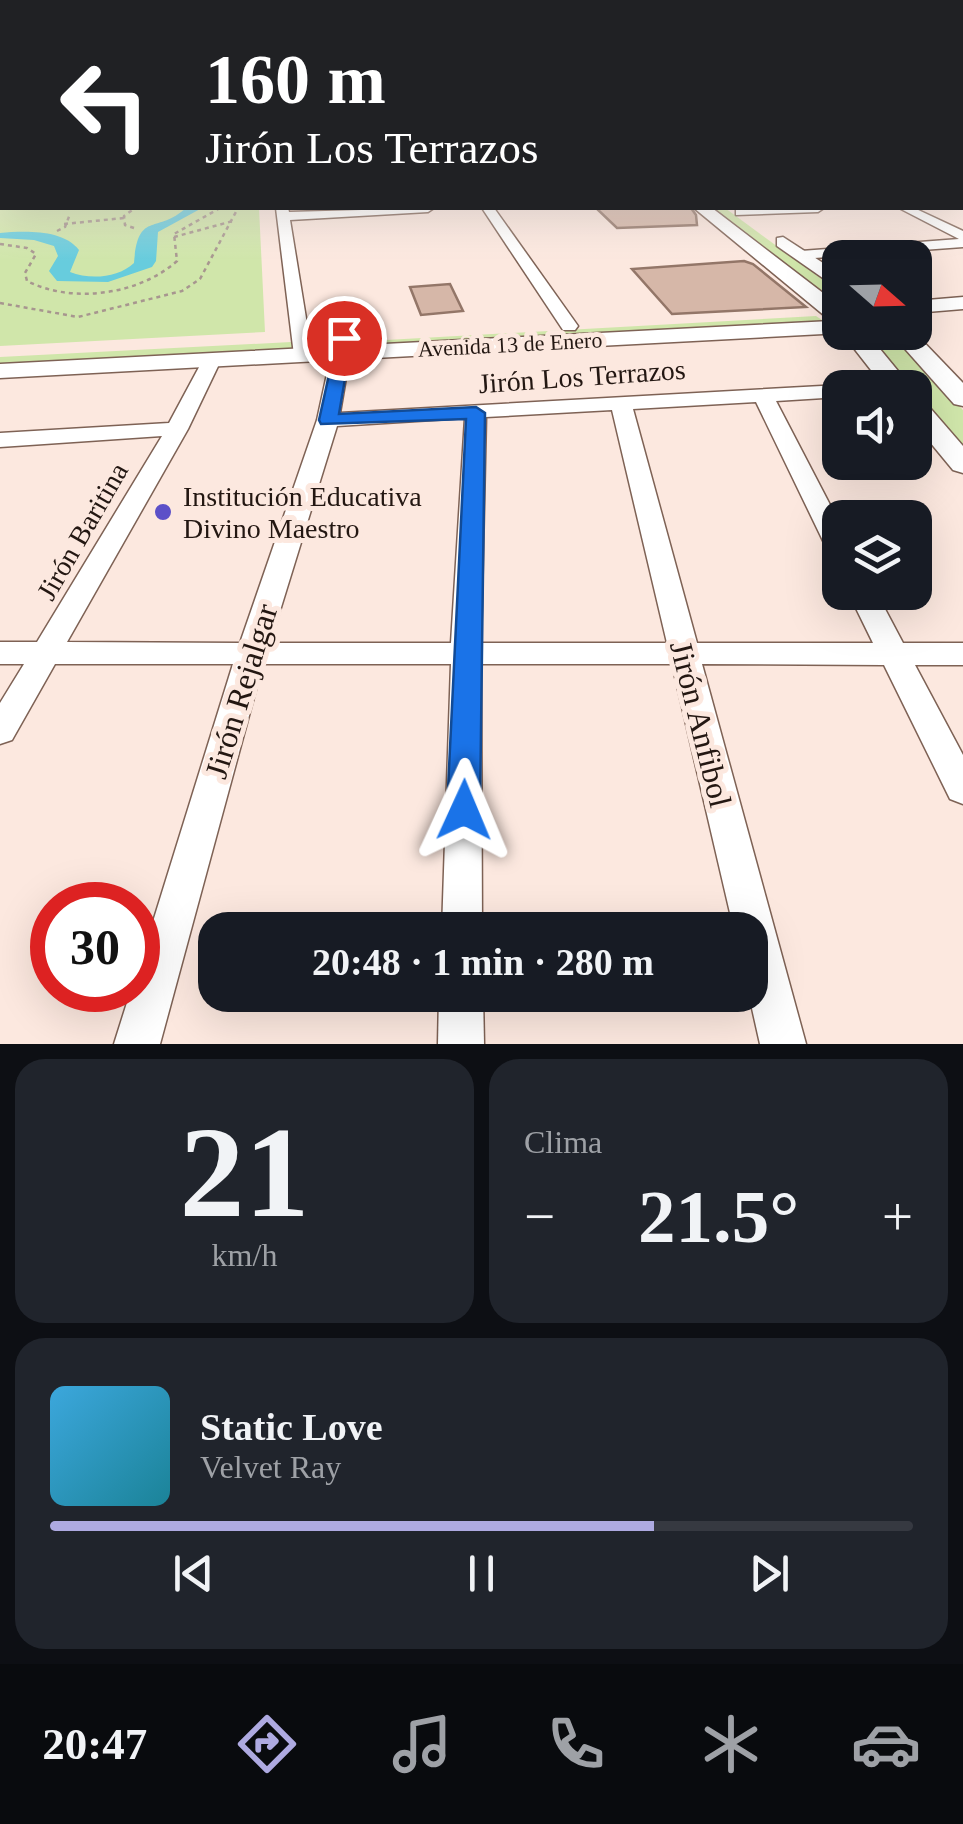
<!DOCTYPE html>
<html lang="es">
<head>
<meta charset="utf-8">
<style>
  body { margin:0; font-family:"Times New Roman",serif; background:#20242c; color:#f1f3f6; height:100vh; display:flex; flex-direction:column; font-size:38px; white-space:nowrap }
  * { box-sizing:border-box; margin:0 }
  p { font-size:32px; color:#9ea1a6 }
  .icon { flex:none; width:55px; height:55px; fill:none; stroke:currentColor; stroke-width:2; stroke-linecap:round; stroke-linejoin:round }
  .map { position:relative; height:1044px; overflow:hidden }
  .details { display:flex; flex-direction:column; gap:15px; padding:15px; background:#0d0f14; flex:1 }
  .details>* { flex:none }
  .hud { position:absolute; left:0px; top:0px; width:965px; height:210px; box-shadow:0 10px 40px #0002; background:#202124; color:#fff; overflow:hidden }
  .needle { width:65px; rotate:110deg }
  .tools { position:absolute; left:822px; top:240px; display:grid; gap:20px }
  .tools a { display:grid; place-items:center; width:110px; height:110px; border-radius:20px; background:#171b24; box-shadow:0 10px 40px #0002; font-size:50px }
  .speed { position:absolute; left:30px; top:882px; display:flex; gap:20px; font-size:50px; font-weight:700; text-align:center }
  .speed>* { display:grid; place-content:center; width:130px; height:130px; border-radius:50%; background:#171b24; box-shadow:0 10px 40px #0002; line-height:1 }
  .speed .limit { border:15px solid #d22; background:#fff; color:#111 }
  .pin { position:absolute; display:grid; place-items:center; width:85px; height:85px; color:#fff; margin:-42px; border:5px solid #fff; border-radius:50%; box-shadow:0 2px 10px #0007 }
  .me { position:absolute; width:110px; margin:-55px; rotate:1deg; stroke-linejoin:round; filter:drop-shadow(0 0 8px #0008) }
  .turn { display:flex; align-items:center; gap:35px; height:210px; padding:0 40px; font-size:45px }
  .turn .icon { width:130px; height:130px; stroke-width:2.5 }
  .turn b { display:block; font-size:70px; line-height:85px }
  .big { font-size:75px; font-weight:800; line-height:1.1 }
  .details .tile { flex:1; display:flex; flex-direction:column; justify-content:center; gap:15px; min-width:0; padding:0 35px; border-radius:30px; background:#20242c }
  .details .dial { align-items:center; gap:0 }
  .dial b { font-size:130px; line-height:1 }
  .song { display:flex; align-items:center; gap:30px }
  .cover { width:120px; height:120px; border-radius:15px; background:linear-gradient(135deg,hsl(200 70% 55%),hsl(190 70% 35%)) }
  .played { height:10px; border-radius:5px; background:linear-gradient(90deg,#aeaae1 70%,#363941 70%) }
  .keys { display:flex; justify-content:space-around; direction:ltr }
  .heat { display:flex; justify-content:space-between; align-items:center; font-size:55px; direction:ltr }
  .details .tiles { flex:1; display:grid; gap:15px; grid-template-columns:1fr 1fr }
  .tile:last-child { grid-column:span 2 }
  .trip { position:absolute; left:198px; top:912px; width:570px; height:100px; border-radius:30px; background:#171b24; box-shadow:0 10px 40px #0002; font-weight:800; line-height:100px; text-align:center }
  .tabs { display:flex; height:160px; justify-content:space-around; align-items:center; background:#090b0e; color:#9ea1a6 }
  .tabs .icon { width:70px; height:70px }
  .tabs .active { color:#aeaae1 }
  .tabs b { font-size:45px; color:#f1f3f6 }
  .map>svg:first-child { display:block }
</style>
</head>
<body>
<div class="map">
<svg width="963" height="1044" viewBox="0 0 963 1044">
  <rect width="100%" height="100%" fill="#fce8df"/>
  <g fill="#d0e6aa">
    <path d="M0,169L2,208H259L265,332L0,346Z"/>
    <path d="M711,208H725L838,291L821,290Z"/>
    <path d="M816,316L828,324L352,348L351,342Z"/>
    <path d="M864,333H892L963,410V446Z"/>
    <path d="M291,342H296V350L0,368V357Z"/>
  </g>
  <path fill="#67ccdd" d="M186,208H202L158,232L156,261L152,267L108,282L57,281L49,271L58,256L54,246L34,240L0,238V233C24,231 63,229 79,250L70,272C90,280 118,278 134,263C138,210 156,235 186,208Z"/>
  <g fill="#d6b7a8" stroke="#937668" stroke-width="2.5">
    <path d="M596,208H691L696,215L697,225L617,228Z"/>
    <path d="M744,261L753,264L806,307L672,314L632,269Z"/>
    <path d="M450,284L463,311L421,315L410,287Z"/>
  </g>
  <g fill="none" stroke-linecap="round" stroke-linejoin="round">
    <g stroke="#7e6255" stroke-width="3">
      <g id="minor">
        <rect x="962" y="115" width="1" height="5"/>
        <rect x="962" y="148" width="1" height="6"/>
        <path d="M962,186H963V194L962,193Z"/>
        <path d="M276,208H288L289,212L434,208L428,212L290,220L312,355L303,361L294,355Z"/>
        <path d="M482,208H494L578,326L575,330H563Z"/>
        <path d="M741,208H824L818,212L736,215V209Z"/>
        <path d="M899,208H914L963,231V247L801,259L794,255L801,251L959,239Z"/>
        <path d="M344,332L353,337L340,413L840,385L848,388H840V397L776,401L840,524V557L827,549L756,402L633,409L697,643H873L848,592H876L903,643H963V665H915L963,755V804L950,799L884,665L702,664L806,1044H760L749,995L750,930H734L672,664H481L482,930H442L451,664H263L160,1044H114L131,990H138V970L233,664H55L12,740L0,744V703L24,664H0V642H37L162,436L0,447V433L169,423L205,356H219L221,360L188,429L67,642L240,643L317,420L335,337ZM612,410L667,643H481L486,417ZM465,418L451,643H270L337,426Z"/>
        <path d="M439,995H483L484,1044H438Z"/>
      </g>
    </g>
    <g stroke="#7e6255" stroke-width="3">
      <g id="major">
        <rect x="0" y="135" width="2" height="8"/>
        <path d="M694,208H712L840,306V332H866L912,388H885L842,333L0,378V364L831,321Z"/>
        <path d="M783,237L840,274V290L777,246V238Z"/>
        <path d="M963,297V309L915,313V301Z"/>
        <path d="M890,332H914L963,383V406L954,404Z"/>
        <path d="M915,399L924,401L963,446V473L953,470L915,424Z"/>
      </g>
    </g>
    <g stroke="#a7968f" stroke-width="2.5" stroke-dasharray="4 4" stroke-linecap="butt">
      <path d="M64,224L124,218"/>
      <path d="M134,228L125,225L124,216L135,208"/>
      <path d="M57,231L65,227L70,214"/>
      <path d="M174,237L233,221"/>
      <path d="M0,244L27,248L36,254L25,273L27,281C72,304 139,295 177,261L174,234L220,208"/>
      <path d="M0,303L78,317L182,291L200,279L238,208"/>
    </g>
    <use href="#minor" fill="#fff" fill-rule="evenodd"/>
    <use href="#major" fill="#fff" fill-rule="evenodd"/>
  </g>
  <linearGradient id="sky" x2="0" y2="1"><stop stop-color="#74bee4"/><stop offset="0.44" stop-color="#fef5f1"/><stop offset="1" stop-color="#fef5f1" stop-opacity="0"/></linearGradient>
  <rect width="963" height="261" fill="url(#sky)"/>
  <path fill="#1a73e8" stroke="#114b97" stroke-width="2.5" d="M338,334L352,338L339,414L476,407L485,413L480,810L475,820L464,824L452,820L447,810L466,419L321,424L319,420Z"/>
  <circle fill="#5c50c8" stroke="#fce8df" stroke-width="4" cx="163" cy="512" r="10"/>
  <g text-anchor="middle" stroke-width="10" stroke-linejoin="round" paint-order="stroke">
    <g font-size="22" fill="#231712" stroke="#fce8df">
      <text transform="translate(510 344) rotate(-3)" y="8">Avenida 13 de Enero</text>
    </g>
    <g font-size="28" fill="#231712" stroke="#fce8df">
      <text transform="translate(582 376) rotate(-4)" y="10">Jirón Los Terrazos</text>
      <text transform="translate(82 531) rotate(-60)" y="10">Jirón Baritina</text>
    </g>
    <g font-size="28" fill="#231712" stroke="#fce8df" text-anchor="start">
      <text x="183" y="506">Institución Educativa<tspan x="183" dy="32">Divino Maestro</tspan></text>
    </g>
    <g font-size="32" fill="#231712" stroke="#fce8df">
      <text transform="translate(241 691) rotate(-73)" y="11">Jirón Rejalgar</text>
      <text transform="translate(701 724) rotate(76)" y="11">Jirón Anfibol</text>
    </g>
  </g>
</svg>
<div class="tools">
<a><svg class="needle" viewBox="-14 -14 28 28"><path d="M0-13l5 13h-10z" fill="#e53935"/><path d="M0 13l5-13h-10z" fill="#9ea1a6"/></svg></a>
<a><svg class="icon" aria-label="sound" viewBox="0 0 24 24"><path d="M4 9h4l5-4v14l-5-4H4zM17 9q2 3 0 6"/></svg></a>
<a><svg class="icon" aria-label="layers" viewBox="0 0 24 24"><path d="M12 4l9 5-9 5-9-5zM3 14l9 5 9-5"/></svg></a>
</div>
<div class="speed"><div class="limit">30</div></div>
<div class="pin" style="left:344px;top:338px;background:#d93025"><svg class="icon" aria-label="arrive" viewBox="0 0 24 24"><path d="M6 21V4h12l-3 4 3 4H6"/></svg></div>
<svg class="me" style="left:464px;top:810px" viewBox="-20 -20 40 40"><path d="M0-17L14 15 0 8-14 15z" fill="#1a73e8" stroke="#fff" stroke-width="4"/></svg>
<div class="trip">20:48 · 1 min · 280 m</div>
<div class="hud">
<div class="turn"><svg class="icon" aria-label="left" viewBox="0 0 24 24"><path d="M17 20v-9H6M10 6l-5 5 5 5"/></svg><div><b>160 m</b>Jirón Los Terrazos</div></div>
</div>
</div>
<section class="details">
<div class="tiles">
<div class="tile dial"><b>21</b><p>km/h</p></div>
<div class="tile"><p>Clima</p>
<div class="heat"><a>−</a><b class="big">21.5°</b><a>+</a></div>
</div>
<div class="tile">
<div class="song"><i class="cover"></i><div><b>Static Love</b><p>Velvet Ray</p></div></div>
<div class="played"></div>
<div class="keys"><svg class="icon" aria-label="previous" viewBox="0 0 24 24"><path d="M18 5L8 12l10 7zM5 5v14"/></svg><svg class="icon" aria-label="pause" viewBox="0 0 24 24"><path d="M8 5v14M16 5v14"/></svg><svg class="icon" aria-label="next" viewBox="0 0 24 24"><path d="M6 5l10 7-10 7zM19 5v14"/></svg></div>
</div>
</div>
</section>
<nav class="tabs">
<b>20:47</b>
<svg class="icon active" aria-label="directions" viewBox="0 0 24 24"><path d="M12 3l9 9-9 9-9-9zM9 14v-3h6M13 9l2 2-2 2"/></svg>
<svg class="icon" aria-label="music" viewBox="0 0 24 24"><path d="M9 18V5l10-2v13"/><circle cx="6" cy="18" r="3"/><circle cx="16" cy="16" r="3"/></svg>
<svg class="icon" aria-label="phone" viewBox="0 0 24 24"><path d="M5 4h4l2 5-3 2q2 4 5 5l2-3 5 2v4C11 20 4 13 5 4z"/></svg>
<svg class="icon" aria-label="climate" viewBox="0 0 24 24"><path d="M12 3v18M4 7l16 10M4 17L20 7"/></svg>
<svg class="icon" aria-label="car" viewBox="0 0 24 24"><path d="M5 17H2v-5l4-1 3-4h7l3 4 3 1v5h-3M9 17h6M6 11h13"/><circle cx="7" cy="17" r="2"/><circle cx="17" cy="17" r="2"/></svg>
</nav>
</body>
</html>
